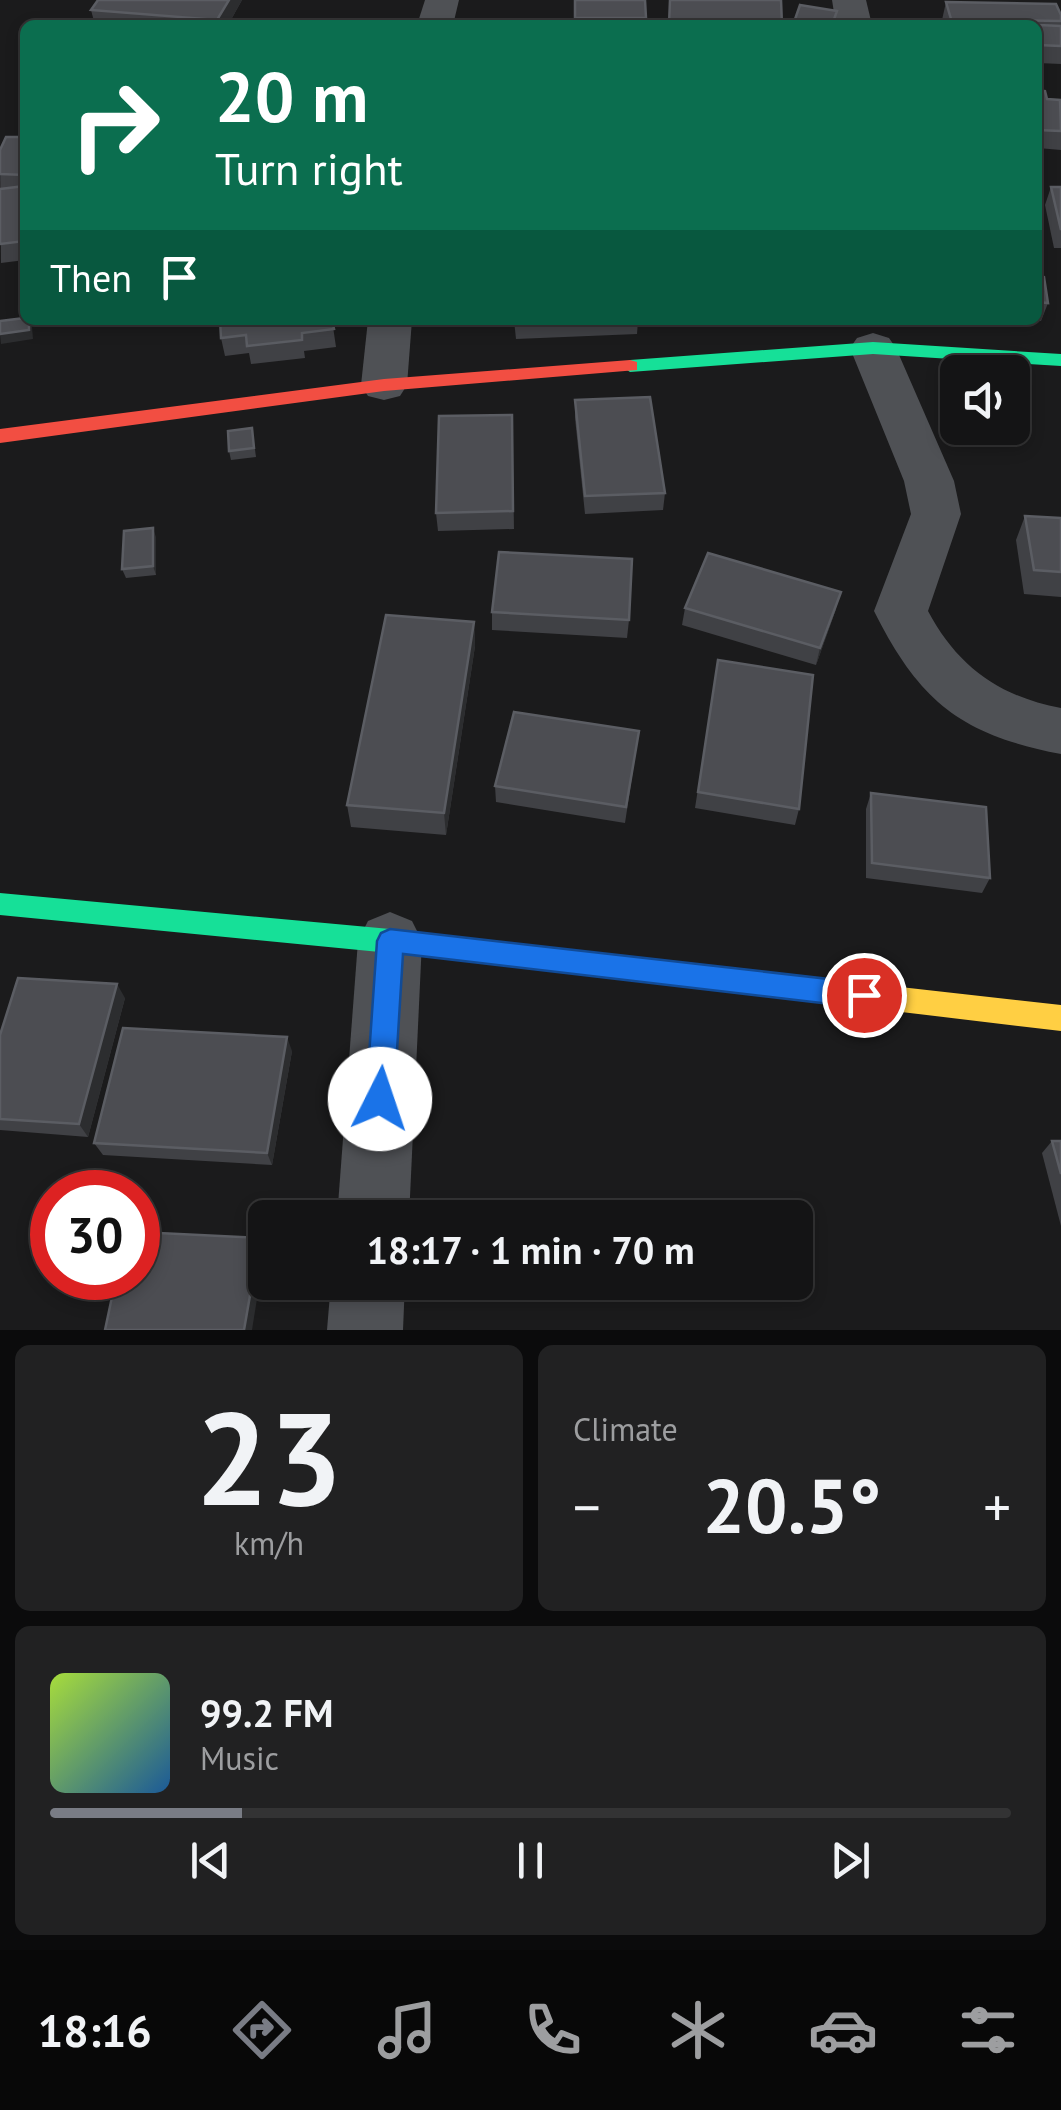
<!DOCTYPE html>
<html lang="en">
<head>
<meta charset="utf-8">
<style>
  body { margin:0; font-family:"PT Sans",sans-serif; background:#212122; color:#f1f3f6; height:100vh; display:flex; flex-direction:column; font-size:38px; white-space:nowrap }
  * { box-sizing:border-box; margin:0 }
  p { font-size:32px; color:#9d9ea0 }
  .icon { flex:none; width:55px; height:55px; fill:none; stroke:currentColor; stroke-width:2; stroke-linecap:round; stroke-linejoin:round }
  .map { position:relative; height:1330px; overflow:hidden }
  .panel { display:flex; flex-direction:column; gap:15px; padding:15px; background:#0b0b0c; flex:1 }
  .panel>* { flex:none }
  .top-card { position:absolute; left:20px; top:20px; width:1022px; height:305px; border-radius:15px; box-shadow:0 5px 15px #0003,0 0 0 2px #333334; background:#0b6e4f; color:#fff; overflow:hidden }
  .tools { position:absolute; left:940px; top:355px; display:grid; gap:20px }
  .tools a { display:grid; place-items:center; width:90px; height:90px; border-radius:15px; background:#141415; box-shadow:0 5px 15px #0003,0 0 0 2px #333334; font-size:50px }
  .speed { position:absolute; left:30px; top:1170px; display:flex; gap:20px; font-size:50px; font-weight:700; text-align:center }
  .speed>* { display:grid; place-content:center; width:130px; height:130px; border-radius:50%; background:#141415; box-shadow:0 5px 15px #0003,0 0 0 2px #333334; line-height:1 }
  .speed .limit { border:15px solid #d22; background:#fff; color:#111 }
  .pin { position:absolute; display:grid; place-items:center; width:85px; height:85px; color:#fff; margin:-42px; border:5px solid #fff; border-radius:50%; box-shadow:0 2px 10px #0007 }
  .me { position:absolute; width:110px; margin:-55px; rotate:4deg; stroke-linejoin:round; filter:drop-shadow(0 0 8px #0008) }
  .turn { display:flex; align-items:center; gap:35px; height:210px; padding:0 30px; font-size:45px }
  .turn .icon { width:130px; height:130px; stroke-width:2.5 }
  .turn b { display:block; font-size:70px; line-height:85px }
  .then { display:flex; align-items:center; height:95px; padding:0 30px; background:#0003; gap:20px; font-size:38px }
  .big { font-size:75px; font-weight:700; line-height:1.1 }
  .panel .widget { flex:1; display:flex; flex-direction:column; justify-content:center; gap:15px; min-width:0; padding:0 35px; border-radius:15px; background:#212122 }
  .panel .dial { align-items:center; gap:0 }
  .dial b { font-size:130px; line-height:1 }
  .song { display:flex; align-items:center; gap:30px }
  .cover { width:120px; height:120px; border-radius:15px; background:linear-gradient(135deg,hsl(80 70% 55%),hsl(210 70% 35%)) }
  .played { height:10px; border-radius:5px; background:linear-gradient(90deg,#797c85 20%,#333334 20%) }
  .keys { display:flex; justify-content:space-around; direction:ltr }
  .heat { display:flex; justify-content:space-between; align-items:center; font-size:55px; direction:ltr }
  .panel .tiles { flex:1; display:grid; gap:15px; grid-template-columns:1fr 1fr }
  .widget:last-child { grid-column:span 2 }
  .trip { position:absolute; left:248px; top:1200px; width:565px; height:100px; border-radius:15px; background:#141415; box-shadow:0 5px 15px #0003,0 0 0 2px #333334; font-weight:700; line-height:100px; text-align:center }
  .dock { display:flex; height:160px; justify-content:space-around; align-items:center; background:#080808; color:#9d9ea0 }
  .dock .icon { width:70px; height:70px }
  .dock .on { color:#797c85 }
  .dock b { font-size:45px; color:#f1f3f6 }
  .map>svg:first-child { display:block }
</style>
</head>
<body>
<div class="map">
<svg width="1061" height="1330" viewBox="0 0 1061 1330">
  <rect width="100%" height="100%" fill="#1b1b1c"/>
  <g fill="none" stroke-linecap="round" stroke-linejoin="round">
    <g fill="#4f5155" fill-rule="evenodd">
      <path d="M425,0H459L453,25H417Z"/>
      <path d="M832,0H866L872,25H836Z"/>
      <path d="M368,320H412L407,385L400,396L384,400L368,396L361,385Z"/>
      <path d="M873,333L889,338L896,348L954,481L961,514L928,611C957,666 1000,697 1061,708V754C961,735 919,701 874,611L911,514L904,481L850,348L857,338Z"/>
      <path d="M390,912L412,921L422,941L409,1218H337L358,941L368,921Z"/>
      <path d="M331,1282H405L403,1330H327Z"/>
    </g>
    <g fill="#16e098" fill-rule="evenodd">
      <path d="M873,342L1061,354V366L873,354L630,372L621,366L630,360Z"/>
      <path d="M0,893L390,929L767,972L776,975L780,984L776,993L767,996L390,953L0,915Z"/>
    </g>
    <path fill="#ffcf43" fill-rule="evenodd" d="M767,972L1061,1005V1031L767,996L758,993L754,984L758,975Z"/>
    <path fill="#f24e42" fill-rule="evenodd" d="M630,360L637,362V370L384,391L0,443V429L384,379Z"/>
  </g>
  <g fill="#404145">
    <path d="M98,0H242L228,25H95L91,10Z"/>
    <path d="M575,0L646,18V25H575Z"/>
    <path d="M946,2L1061,15V64L1038,63V25H944L942,20Z"/>
    <path d="M1038,90L1047,99L1061,105V150L1038,148Z"/>
    <path d="M25,137V260L1,263L0,150Z"/>
    <path d="M1051,187H1061V248H1054L1045,205Z"/>
    <path d="M1038,276L1048,303L1041,321L1024,320H1038Z"/>
    <path d="M332,320L336,347L304,351L305,358L251,364L249,353L225,356L221,338Z"/>
    <path d="M514,320H638L637,334L516,339Z"/>
    <path d="M575,400L665,493L663,510L585,514L575,418Z"/>
    <path d="M512,415L514,529L438,531L436,513Z"/>
    <path d="M252,428L256,457L231,460L229,451Z"/>
    <path d="M1025,516L1061,518V597L1024,594L1016,540Z"/>
    <path d="M156,537V575L126,578L122,569Z"/>
    <path d="M685,608L836,609L816,665L682,625Z"/>
    <path d="M492,612L629,620L627,638L492,630Z"/>
    <path d="M474,622L475,646L446,835L351,827L347,805Z"/>
    <path d="M718,660L799,809L795,825L695,808Z"/>
    <path d="M639,731L625,823L496,802L495,786Z"/>
    <path d="M871,793L990,878L982,893L866,878V809Z"/>
    <path d="M125,998L88,1137L0,1130V1035Z"/>
    <path d="M292,1051L272,1165L103,1155L94,1143Z"/>
    <path d="M1052,1141H1061V1226L1042,1153Z"/>
  </g>
  <g fill="#2c2d2f">
    <path d="M229,0H242L228,25H218L217,20Z"/>
    <path d="M30,320L32,327L33,339L1,344L0,334Z"/>
    <path d="M153,528L156,537V575L153,566Z"/>
    <path d="M841,592L836,609L816,665L820,648Z"/>
    <path d="M474,622L475,646L446,835L444,813Z"/>
    <path d="M117,984L125,998L88,1137L79,1124Z"/>
    <path d="M287,1037L292,1051L272,1165L267,1153Z"/>
    <path d="M260,1238L265,1248L252,1330H244Z"/>
  </g>
  <g fill="#4c4d52" stroke="#5b5d63" stroke-width="2.5">
    <path d="M98,0H229L217,20L91,10Z"/>
    <path d="M575,0H645L646,18H575Z"/>
    <path d="M670,0H781L782,25H669Z"/>
    <path d="M946,2L1056,4L1061,15V21L951,19Z"/>
    <path d="M800,5L837,11L832,25H793Z"/>
    <path d="M967,22L1061,26V46L1038,45V25H968Z"/>
    <path d="M1038,90L1045,91L1047,99L1060,100L1061,131L1038,130Z"/>
    <path d="M6,137H25V175L0,174V150Z"/>
    <path d="M25,186V241L0,244V189Z"/>
    <path d="M1051,187H1061V230Z"/>
    <path d="M1038,276L1044,277L1048,303L1038,302Z"/>
    <path d="M25,318V320H29V330L0,334V321Z"/>
    <path d="M220,320H332L334,329L302,333V340L247,346L246,335L221,338Z"/>
    <path d="M650,397L665,493L585,496L575,400Z"/>
    <path d="M512,415L513,511L436,513L439,416Z"/>
    <path d="M252,428L254,448L229,451L228,431Z"/>
    <path d="M1025,516L1061,518V572L1034,570Z"/>
    <path d="M153,528V566L122,569L124,531Z"/>
    <path d="M499,552L632,559L629,620L492,612Z"/>
    <path d="M708,553L841,592L820,648L685,608Z"/>
    <path d="M386,615L474,622L444,813L347,805Z"/>
    <path d="M718,660L813,675L799,809L698,792Z"/>
    <path d="M514,712L639,731L626,807L495,786Z"/>
    <path d="M871,793L986,807L990,878L872,863Z"/>
    <path d="M18,978L117,984L79,1124L0,1119V1035Z"/>
    <path d="M123,1028L287,1037L267,1153L94,1143Z"/>
    <path d="M1052,1141H1061V1174Z"/>
    <path d="M138,1232L260,1238L244,1330H105L116,1278H138Z"/>
  </g>
  <path fill="#1a73e8" stroke="#114b97" stroke-width="2.5" d="M390,929L864,983L873,986L877,995L873,1004L864,1008L403,954L394,1099L390,1109L380,1113L370,1109L366,1099L377,941L381,933Z"/>
</svg>
<div class="tools">
<a><svg class="icon" aria-label="sound" viewBox="0 0 24 24"><path d="M4 9h4l5-4v14l-5-4H4zM17 9q2 3 0 6"/></svg></a>
</div>
<div class="speed"><div class="limit">30</div></div>
<div class="pin" style="left:864px;top:995px;background:#d93025"><svg class="icon" aria-label="arrive" viewBox="0 0 24 24"><path d="M6 21V4h12l-3 4 3 4H6"/></svg></div>
<svg class="me" style="left:380px;top:1099px" viewBox="-20 -20 40 40"><circle r="19" fill="#fff"/><path d="M0-13L10 11 0 6-10 11z" fill="#1a73e8"/></svg>
<div class="trip">18:17 · 1 min · 70 m</div>
<div class="top-card">
<div class="turn"><svg class="icon" aria-label="right" viewBox="0 0 24 24"><path d="M7 20v-9h11M14 6l5 5-5 5"/></svg><div><b>20 m</b>Turn right</div></div>
<div class="then">Then<svg class="icon" aria-label="arrive" viewBox="0 0 24 24"><path d="M6 21V4h12l-3 4 3 4H6"/></svg></div>
</div>
</div>
<section class="panel">
<div class="tiles">
<div class="widget dial"><b>23</b><p>km/h</p></div>
<div class="widget"><p>Climate</p>
<div class="heat"><a>−</a><b class="big">20.5°</b><a>+</a></div>
</div>
<div class="widget">
<div class="song"><i class="cover"></i><div><b>99.2 FM</b><p>Music</p></div></div>
<div class="played"></div>
<div class="keys"><svg class="icon" aria-label="previous" viewBox="0 0 24 24"><path d="M18 5L8 12l10 7zM5 5v14"/></svg><svg class="icon" aria-label="pause" viewBox="0 0 24 24"><path d="M8 5v14M16 5v14"/></svg><svg class="icon" aria-label="next" viewBox="0 0 24 24"><path d="M6 5l10 7-10 7zM19 5v14"/></svg></div>
</div>
</div>
</section>
<nav class="dock">
<b>18:16</b>
<svg class="icon on" aria-label="directions" viewBox="0 0 24 24"><path d="M12 3l9 9-9 9-9-9zM9 14v-3h6M13 9l2 2-2 2"/></svg>
<svg class="icon" aria-label="music" viewBox="0 0 24 24"><path d="M9 18V5l10-2v13"/><circle cx="6" cy="18" r="3"/><circle cx="16" cy="16" r="3"/></svg>
<svg class="icon" aria-label="phone" viewBox="0 0 24 24"><path d="M5 4h4l2 5-3 2q2 4 5 5l2-3 5 2v4C11 20 4 13 5 4z"/></svg>
<svg class="icon" aria-label="climate" viewBox="0 0 24 24"><path d="M12 3v18M4 7l16 10M4 17L20 7"/></svg>
<svg class="icon" aria-label="car" viewBox="0 0 24 24"><path d="M5 17H2v-5l4-1 3-4h7l3 4 3 1v5h-3M9 17h6M6 11h13"/><circle cx="7" cy="17" r="2"/><circle cx="17" cy="17" r="2"/></svg>
<svg class="icon" aria-label="filters" viewBox="0 0 24 24"><path d="M4 7h16M4 17h16"/><circle cx="9" cy="7" r="2"/><circle cx="15" cy="17" r="2"/></svg>
</nav>
</body>
</html>
